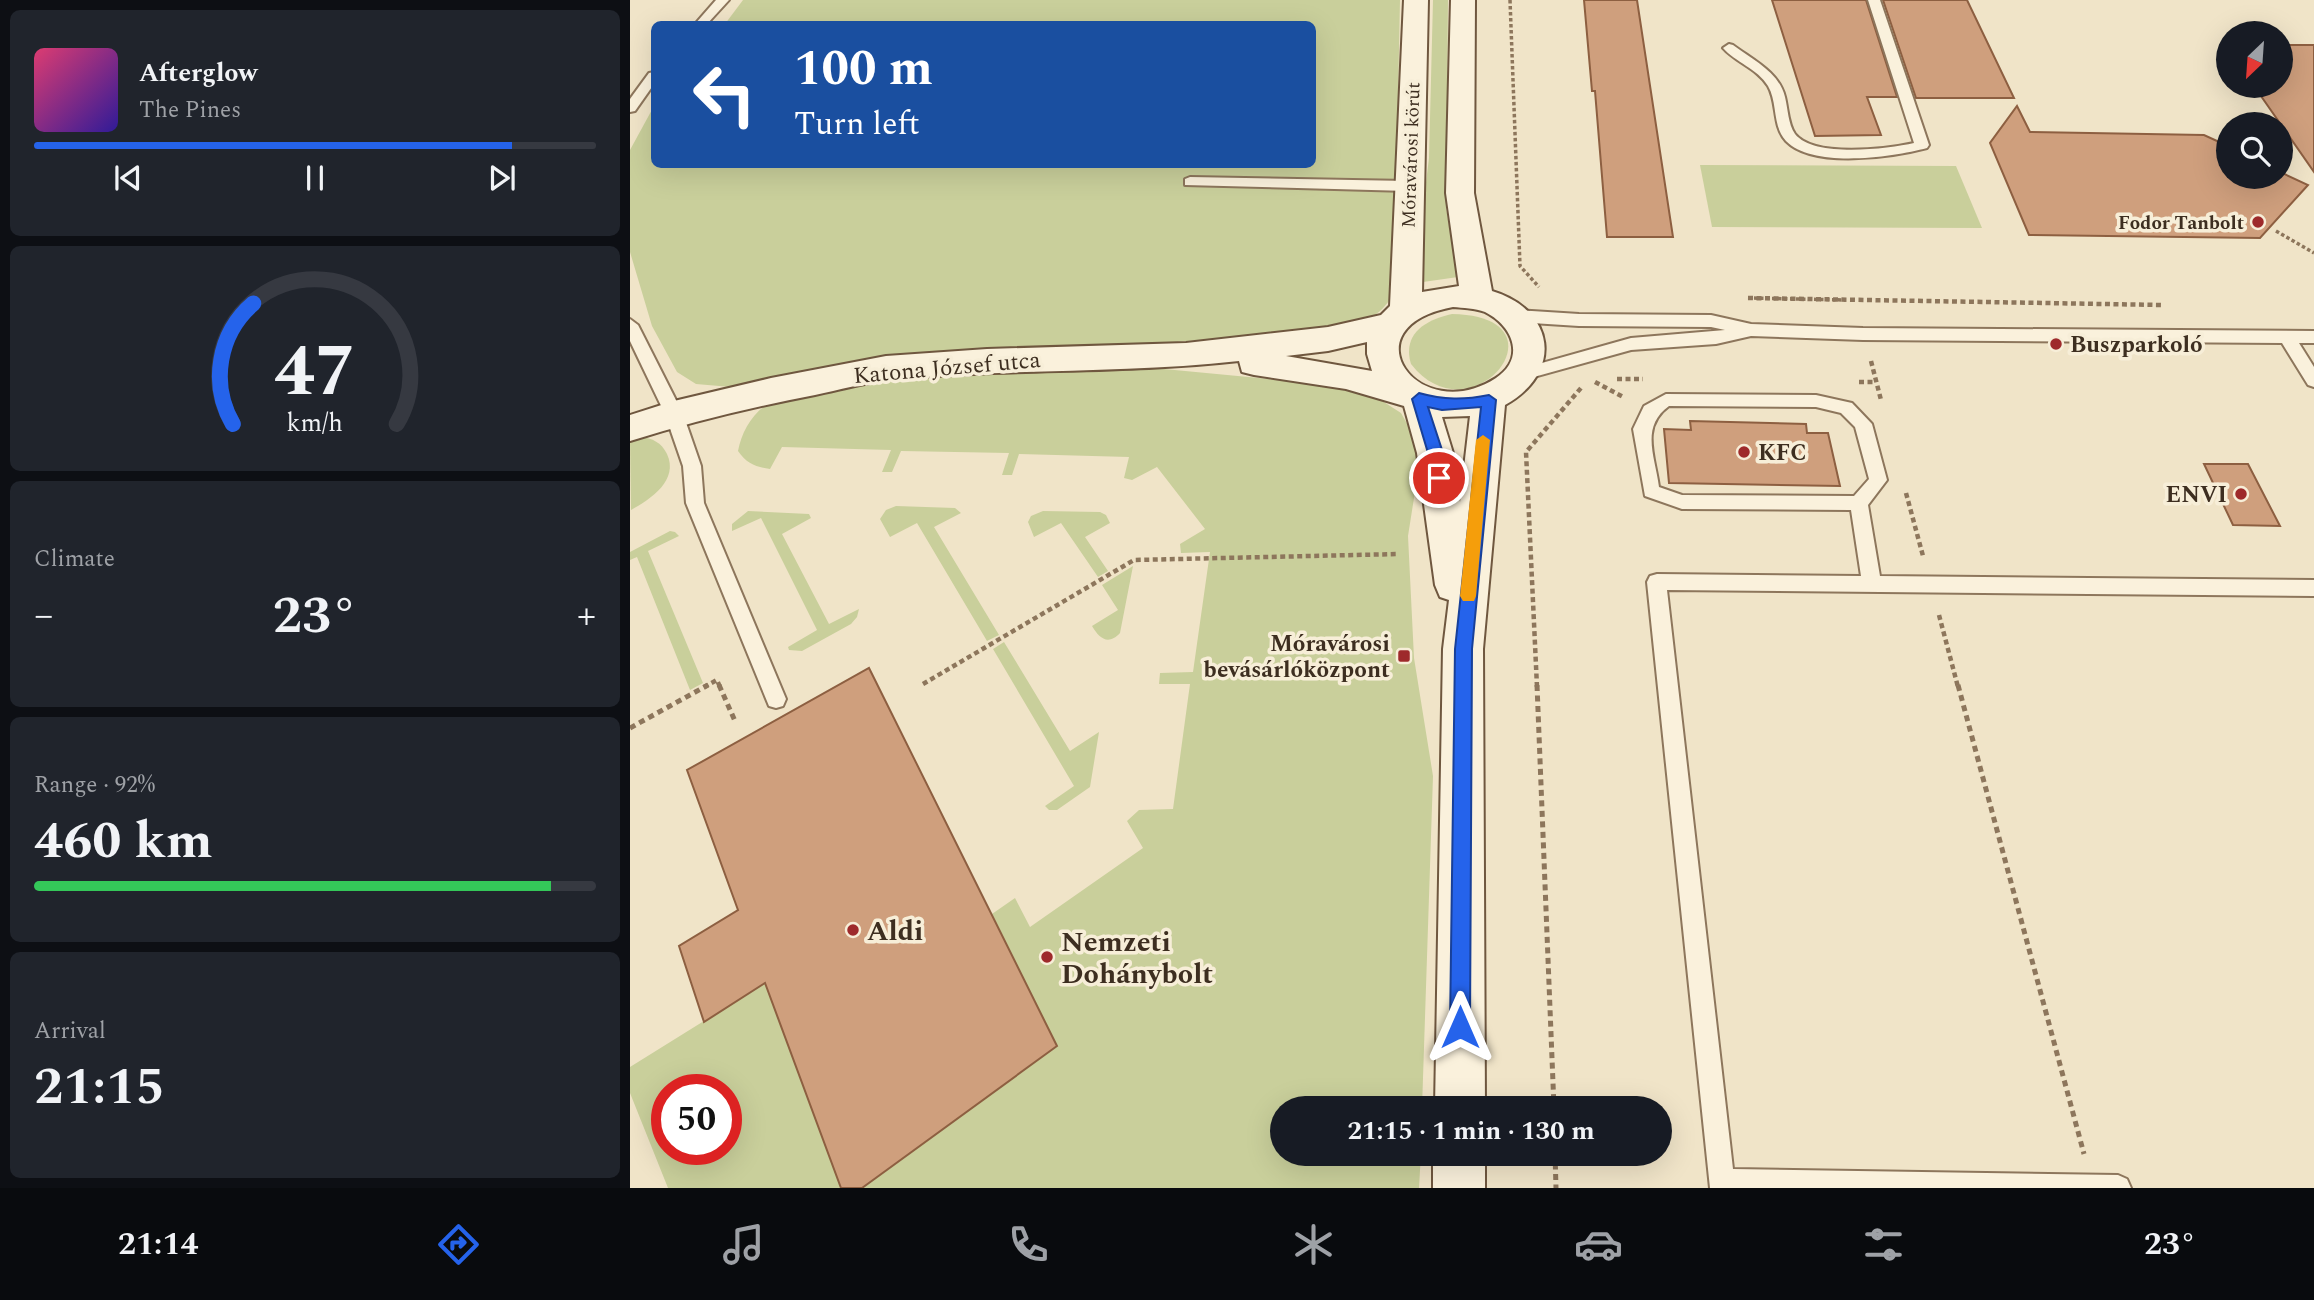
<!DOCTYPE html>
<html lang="en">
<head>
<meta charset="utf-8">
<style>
  body { margin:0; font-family:Spectral,serif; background:#20242c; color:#f1f3f6; height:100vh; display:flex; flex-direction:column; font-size:26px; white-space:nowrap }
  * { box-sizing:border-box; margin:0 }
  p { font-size:23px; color:#9ea1a6 }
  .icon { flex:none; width:38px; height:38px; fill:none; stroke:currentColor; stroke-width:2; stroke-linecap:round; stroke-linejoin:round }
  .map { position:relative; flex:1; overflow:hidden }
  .drawer { display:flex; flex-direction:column; gap:10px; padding:10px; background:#0d0f14; width:630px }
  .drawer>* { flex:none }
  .top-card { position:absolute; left:21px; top:21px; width:665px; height:147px; border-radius:10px; box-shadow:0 7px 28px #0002; background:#1a4fa0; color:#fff; overflow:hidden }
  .needle { width:46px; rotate:205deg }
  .buttons { position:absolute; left:1586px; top:21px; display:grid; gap:14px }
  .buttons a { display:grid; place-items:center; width:77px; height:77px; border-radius:50%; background:#171b24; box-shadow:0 7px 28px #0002; font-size:35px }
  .speed { position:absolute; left:21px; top:1074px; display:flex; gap:14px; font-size:35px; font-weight:700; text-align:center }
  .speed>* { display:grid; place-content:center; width:91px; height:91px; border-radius:50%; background:#171b24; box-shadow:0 7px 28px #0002; line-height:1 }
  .speed .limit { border:10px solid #d22; background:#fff; color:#111 }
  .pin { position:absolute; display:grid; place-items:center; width:60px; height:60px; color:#fff; margin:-30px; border:4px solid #fff; border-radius:50%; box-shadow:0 2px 7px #0007 }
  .me { position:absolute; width:77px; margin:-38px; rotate:0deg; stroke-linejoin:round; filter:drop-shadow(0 0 5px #0008) }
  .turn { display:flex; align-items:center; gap:24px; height:147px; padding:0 28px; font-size:32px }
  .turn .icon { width:91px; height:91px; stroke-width:2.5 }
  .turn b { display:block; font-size:49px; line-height:60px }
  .big { font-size:52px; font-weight:700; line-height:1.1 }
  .drawer .widget { flex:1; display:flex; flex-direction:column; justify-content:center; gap:10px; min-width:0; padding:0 24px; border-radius:10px; background:#20242c }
  .drawer .dial { align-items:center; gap:0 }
  .dial svg { height:182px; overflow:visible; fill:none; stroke:#363941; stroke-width:7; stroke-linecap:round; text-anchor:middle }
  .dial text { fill:#f1f3f6; stroke:none }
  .song { display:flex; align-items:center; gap:21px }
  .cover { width:84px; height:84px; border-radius:10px; background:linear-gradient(135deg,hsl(340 70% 55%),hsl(250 70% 35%)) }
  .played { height:7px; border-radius:4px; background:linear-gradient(90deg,#2563eb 85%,#363941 85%) }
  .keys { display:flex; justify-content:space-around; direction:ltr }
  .heat { display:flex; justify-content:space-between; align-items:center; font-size:38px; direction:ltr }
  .charge { height:10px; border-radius:5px; background:linear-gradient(90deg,#34c759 92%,#363941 0) }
  .trip { position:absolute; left:640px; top:1096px; width:402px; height:70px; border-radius:35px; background:#171b24; box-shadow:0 7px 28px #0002; font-weight:700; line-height:70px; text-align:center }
  .tabs { display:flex; height:112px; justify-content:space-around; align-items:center; background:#090b0e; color:#9ea1a6 }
  .tabs .icon { width:49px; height:49px }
  .tabs .selected { color:#2563eb }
  .tabs b { font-size:32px; color:#f1f3f6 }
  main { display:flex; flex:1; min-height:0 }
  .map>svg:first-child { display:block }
</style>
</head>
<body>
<main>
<section class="drawer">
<div class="widget">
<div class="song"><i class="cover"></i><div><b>Afterglow</b><p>The Pines</p></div></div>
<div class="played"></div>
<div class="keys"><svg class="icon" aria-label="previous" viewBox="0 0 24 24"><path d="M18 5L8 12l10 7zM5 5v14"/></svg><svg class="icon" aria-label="pause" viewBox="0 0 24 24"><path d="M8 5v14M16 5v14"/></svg><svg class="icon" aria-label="next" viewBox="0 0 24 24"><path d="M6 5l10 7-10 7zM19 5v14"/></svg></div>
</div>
<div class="widget dial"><svg viewBox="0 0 100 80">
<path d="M14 69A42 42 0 1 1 86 69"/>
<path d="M14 69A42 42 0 0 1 23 16" stroke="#2563eb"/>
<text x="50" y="56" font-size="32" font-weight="700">47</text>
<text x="50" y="72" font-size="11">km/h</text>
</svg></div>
<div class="widget"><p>Climate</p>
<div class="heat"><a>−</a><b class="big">23°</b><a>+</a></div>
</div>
<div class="widget"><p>Range · 92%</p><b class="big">460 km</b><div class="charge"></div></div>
<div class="widget"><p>Arrival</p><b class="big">21:15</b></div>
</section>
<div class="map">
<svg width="1684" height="1188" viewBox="0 0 1684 1188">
  <rect width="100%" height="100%" fill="#f0e4c8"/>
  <g fill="#c9cf9b" fill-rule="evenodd">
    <path d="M113,0H770L764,292C753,315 736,321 714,328L533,343L258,356L101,387L66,384L47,372L22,326L0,252V150L24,106V164H682V24H95Z"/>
    <path d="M803,0H818L816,208L828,277L793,282L789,239L799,158Z"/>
    <path d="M1070,165L1326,166L1352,228L1082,227Z"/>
    <path d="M822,314C942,316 842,442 781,364C772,334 795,320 822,314Z"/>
    <path d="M513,367L732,388L771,413L788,443L790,460L778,536L784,658L803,776L792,1108H653V1153H791L789,1188H232L427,1046L362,914L385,898L400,927L513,848L497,821L509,810L543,809L560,684H529L530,673L563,672L580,552L551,553L550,544L575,529L527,467L502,480L494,478L499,457L389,454L382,475H372L379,453L271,451L262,472H252L261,450L152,447L140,469C126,467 117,464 108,451C112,431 123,411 143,401C156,395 185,393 200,390C304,372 408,370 513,367Z"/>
    <path d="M10,436C23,439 31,442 37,454C49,480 21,499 1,510L0,440Z"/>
    <path d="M266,506L325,508L331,513L304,527L369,635L357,641L287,523L260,537L250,519L256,510Z"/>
    <path d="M118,511L179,514L181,518L152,534L199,624L229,609L227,617L221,624L172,651L159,650L158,647L187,630L131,518L102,531V524Z"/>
    <path d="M413,511L470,512L476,515L480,523L455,537L478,571L468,577L431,523L404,537L398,522L401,516Z"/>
    <path d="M40,531L45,532L49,536L18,551L73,683L60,690L7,557L0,560V552Z"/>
    <path d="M503,566L490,633C478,646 469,638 462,626L488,610L472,585Z"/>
    <path d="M374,642L440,751L469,732L460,787L427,810H419L415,806L444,786L363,649Z"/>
    <path d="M135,983L211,1188H38L0,1093V1067ZM37,1090H96V1150H37Z"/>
  </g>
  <g fill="#cf9f7d" stroke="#8d5f41" stroke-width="2">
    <path d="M954,0H1007L1043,237H977L965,91H962Z"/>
    <path d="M1142,0H1236L1267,97H1237L1251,135L1185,136Z"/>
    <path d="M1253,0H1337L1384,98H1286Z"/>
    <path d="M1650,45H1684V172L1624,86H1650Z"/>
    <path d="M1387,106L1400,132L1574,135L1598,146V177H1650V172L1678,185L1630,238L1399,235L1360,143Z"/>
    <path d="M1060,421L1176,424L1177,433H1198L1210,486L1039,483L1034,429L1061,430Z"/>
    <path d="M1574,464H1618L1650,526L1603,525Z"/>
    <path d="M239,668L427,1046L232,1188H211L135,983L74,1022L49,946L108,910L57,770Z"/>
  </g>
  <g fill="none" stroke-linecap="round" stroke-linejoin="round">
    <g stroke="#8d765c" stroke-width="4">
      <g id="lane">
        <path d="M86,0H99L77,24H65Z"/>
        <path d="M1238,0H1250L1299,145L1297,148C1263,157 1183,169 1156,141C1142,126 1148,103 1138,86C1128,69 1105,62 1093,48L1099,44L1103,45C1123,60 1149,72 1155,97C1158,109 1158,124 1165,134C1184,158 1257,149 1284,143Z"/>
        <path d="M24,72V84L5,111L0,112V99L19,73Z"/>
        <path d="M560,177L778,181L785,186L778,191L555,185V179Z"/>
        <path d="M884,310L949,314L1081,315L1121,324L1233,328L1684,331V343H1669L1684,367V387L1678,385L1652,343L1233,340L1121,336L1086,344L1001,350L893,380L885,374L887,370L1001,338L1095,330L1081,327L949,326L884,322L876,316Z"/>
        <path d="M0,319L8,325L53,414L71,466L74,503L156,699L153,706L146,708L139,706L56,503L53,466L35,414L0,341Z"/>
        <path d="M1036,394L1186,395L1222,403L1242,424L1257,480L1238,505L1250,576L1684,580V596L1037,590L1103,1169L1488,1175L1497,1179L1501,1188H1080L1017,582L1020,576L1027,574L1231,576L1221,510L1052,509L1015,496L1003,429L1014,406ZM1039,406L1186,407L1211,413L1225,427L1239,479L1224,496L1052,495L1029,487C1025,456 1010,427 1039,406Z"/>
      </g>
    </g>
    <g stroke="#6f573f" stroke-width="4">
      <g id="secondary">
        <path d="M774,0H798L792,292L829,286L816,193L821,0H845L844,193L862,291C925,310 934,372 875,405L853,649L855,1108H805L813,649L819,600L810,597L805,585L787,453L774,406L716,389L624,375L612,372L609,361C492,374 375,368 258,380C234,383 209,390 185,395C123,407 61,422 0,441V415L44,401L141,378L256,356L357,349L556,343L698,327L751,315L760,306ZM823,307C833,308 845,308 855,312C883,326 896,358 866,378C789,428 715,327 823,307ZM737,342V354L742,371L656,356L698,351ZM840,416L830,502L823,453L812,417Z"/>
        <rect x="803" y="1153" width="52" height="35"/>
      </g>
    </g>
    <g stroke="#8d765c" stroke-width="3.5" stroke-dasharray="3.5 2.5" stroke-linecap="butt">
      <path d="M880,0L890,266L909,287"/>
      <path d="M1646,231L1684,253"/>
      <path d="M1118,298L1215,300"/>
    </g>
    <g stroke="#8d765c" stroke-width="4.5" stroke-dasharray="5 3.5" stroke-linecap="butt">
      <path d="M1118,298L1533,305"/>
      <path d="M1241,361L1251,400"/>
      <path d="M987,379H1013"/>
      <path d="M965,382L995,398"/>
      <path d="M1229,382H1246"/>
      <path d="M1276,493L1293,556"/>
      <path d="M1309,615L1328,687"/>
      <path d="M293,684L504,560L769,554"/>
      <path d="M74,687L87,680L90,687"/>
      <path d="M907,687L896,452L951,388"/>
    </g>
    <g stroke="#8d765c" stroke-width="5" stroke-dasharray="6 4.5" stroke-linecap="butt">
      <path d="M89,685L105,721"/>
      <path d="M907,685L924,1108"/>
      <path d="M1328,685L1454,1154"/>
      <path d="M0,728L78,685"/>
      <path d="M925,1153L926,1188"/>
    </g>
    <use href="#lane" fill="#faf1dc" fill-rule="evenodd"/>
    <use href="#secondary" fill="#faf1dc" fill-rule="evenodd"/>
  </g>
  <path fill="#2563eb" stroke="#184099" stroke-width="2" d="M789,393C814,400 834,400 859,395L866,400L842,649L840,1027L838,1034L830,1037L823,1034L820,1027L825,649L851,407L812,410L798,407L813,453L816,478L809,484L801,478L798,453L782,399Z"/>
  <path fill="#f59e0b" d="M853,435L860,440L846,596L844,601H833L830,596L846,440Z"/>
  <g fill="#9e2a2b" stroke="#f7eed8" stroke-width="2.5">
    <circle cx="1628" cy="222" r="7"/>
    <circle cx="1426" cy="344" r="7"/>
    <circle cx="1114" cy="452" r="7"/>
    <circle cx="1611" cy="494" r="7"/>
    <rect x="767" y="649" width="14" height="14" rx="3.5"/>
    <circle cx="223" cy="930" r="7"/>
    <circle cx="417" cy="957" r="7"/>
  </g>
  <g text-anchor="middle" stroke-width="7" stroke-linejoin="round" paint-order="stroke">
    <g font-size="19" fill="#3d2e20" stroke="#f7eed8">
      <text transform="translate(780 155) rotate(-88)" y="7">Móravárosi körút</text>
    </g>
    <g font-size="19" font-weight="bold" fill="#3d2e20" stroke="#f7eed8" text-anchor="end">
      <text x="1614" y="229">Fodor Tanbolt</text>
    </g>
    <g font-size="23" font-weight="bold" fill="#3d2e20" stroke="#f7eed8" text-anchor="start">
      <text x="1440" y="352">Buszparkoló</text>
      <text x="1128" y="460">KFC</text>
      <text x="1597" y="502" text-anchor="end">ENVI</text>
      <text x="760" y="651" text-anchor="end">Móravárosi<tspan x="760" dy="26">bevásárlóközpont</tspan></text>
    </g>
    <g font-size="23" fill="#3d2e20" stroke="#f7eed8">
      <text transform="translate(317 367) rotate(-5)" y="8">Katona József utca</text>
    </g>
    <g font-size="28" font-weight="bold" fill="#3d2e20" stroke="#f7eed8" text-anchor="start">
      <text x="237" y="940">Aldi</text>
      <text x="431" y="951">Nemzeti<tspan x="431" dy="32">Dohánybolt</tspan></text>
    </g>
  </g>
</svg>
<div class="buttons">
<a><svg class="needle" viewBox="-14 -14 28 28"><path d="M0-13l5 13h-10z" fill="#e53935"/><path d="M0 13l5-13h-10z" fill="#9ea1a6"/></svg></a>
<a><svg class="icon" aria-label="search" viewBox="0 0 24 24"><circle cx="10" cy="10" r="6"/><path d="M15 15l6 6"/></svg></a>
</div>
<div class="speed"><div class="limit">50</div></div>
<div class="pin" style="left:809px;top:478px;background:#d93025"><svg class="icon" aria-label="arrive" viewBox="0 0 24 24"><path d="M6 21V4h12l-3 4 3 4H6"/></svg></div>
<svg class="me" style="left:830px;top:1027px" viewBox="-20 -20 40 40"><path d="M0-17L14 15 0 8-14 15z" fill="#2563eb" stroke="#fff" stroke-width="4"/></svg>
<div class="trip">21:15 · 1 min · 130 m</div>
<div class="top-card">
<div class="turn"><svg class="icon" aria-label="left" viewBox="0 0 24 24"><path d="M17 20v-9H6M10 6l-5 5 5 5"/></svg><div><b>100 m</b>Turn left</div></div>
</div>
</div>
</main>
<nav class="tabs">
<b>21:14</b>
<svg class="icon selected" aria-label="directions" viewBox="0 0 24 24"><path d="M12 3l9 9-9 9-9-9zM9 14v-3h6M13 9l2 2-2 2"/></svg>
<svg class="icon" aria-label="music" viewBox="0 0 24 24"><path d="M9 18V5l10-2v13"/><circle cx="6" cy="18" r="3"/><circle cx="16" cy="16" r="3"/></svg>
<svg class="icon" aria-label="phone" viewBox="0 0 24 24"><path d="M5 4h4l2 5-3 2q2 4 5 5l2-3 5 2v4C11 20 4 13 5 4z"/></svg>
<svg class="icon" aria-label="climate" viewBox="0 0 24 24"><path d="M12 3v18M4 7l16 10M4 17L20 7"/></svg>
<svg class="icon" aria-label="car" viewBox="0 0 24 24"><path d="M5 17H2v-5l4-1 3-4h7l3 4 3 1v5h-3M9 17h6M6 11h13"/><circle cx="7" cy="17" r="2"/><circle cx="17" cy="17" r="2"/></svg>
<svg class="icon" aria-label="filters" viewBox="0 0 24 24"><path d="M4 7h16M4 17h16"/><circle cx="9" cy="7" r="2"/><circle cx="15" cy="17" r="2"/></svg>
<b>23°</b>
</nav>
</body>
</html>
